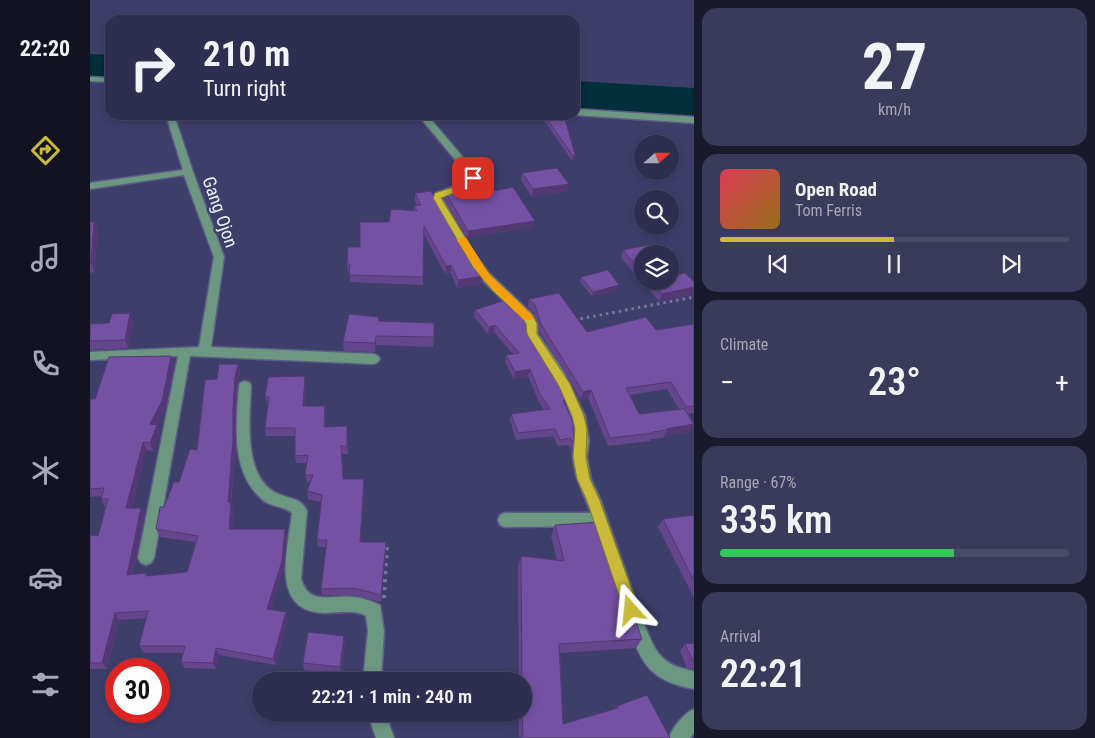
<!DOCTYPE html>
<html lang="en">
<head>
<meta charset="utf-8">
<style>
  body { margin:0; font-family:"Roboto Condensed",sans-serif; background:#3a3a5a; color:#f1f3f6; height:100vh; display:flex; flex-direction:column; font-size:19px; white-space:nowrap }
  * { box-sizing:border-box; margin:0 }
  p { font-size:16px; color:#a7a8b7 }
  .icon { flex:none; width:28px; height:28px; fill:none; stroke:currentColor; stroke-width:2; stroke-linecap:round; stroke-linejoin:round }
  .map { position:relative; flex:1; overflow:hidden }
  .details { display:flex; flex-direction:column; gap:8px; padding:8px; background:#19192c; width:401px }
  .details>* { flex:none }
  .guide { position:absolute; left:15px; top:15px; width:475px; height:105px; border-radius:15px; box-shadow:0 2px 8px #0003,0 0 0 1px #494a67; background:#2e2e50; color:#f1f3f6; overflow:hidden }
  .needle { width:32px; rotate:69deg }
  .fabs { position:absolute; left:544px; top:135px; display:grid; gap:10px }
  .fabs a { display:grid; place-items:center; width:45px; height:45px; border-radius:50%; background:#2e2e50; box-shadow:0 2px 8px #0003,0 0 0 1px #494a67; font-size:25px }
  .speed { position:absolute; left:15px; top:658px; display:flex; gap:10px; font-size:25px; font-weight:700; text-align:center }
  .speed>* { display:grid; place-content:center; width:65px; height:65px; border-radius:50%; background:#2e2e50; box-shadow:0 2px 8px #0003,0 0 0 1px #494a67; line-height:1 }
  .speed .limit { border:8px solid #d22; background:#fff; color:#111 }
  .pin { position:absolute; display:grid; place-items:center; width:42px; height:42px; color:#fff; margin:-21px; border-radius:10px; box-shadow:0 2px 8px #0006 }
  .me { position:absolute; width:55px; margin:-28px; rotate:342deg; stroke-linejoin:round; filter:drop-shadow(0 0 4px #0008) }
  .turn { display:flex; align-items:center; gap:18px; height:105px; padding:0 15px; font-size:22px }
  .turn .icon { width:65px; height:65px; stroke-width:2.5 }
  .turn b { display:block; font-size:35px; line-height:42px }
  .big { font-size:38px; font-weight:600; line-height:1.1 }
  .details .card { flex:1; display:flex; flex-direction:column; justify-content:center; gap:8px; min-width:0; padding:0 18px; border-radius:15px; background:#3a3a5a }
  .details .dial { align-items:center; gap:0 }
  .dial b { font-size:65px; line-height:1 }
  .song { display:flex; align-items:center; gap:15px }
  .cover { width:60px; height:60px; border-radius:8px; background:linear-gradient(135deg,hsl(350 70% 55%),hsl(40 70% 35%)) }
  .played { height:5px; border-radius:2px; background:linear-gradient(90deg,#caba3a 50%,#494a67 50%) }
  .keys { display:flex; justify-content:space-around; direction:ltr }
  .heat { display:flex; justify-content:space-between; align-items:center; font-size:28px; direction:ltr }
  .charge { height:8px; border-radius:4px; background:linear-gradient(90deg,#34c759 67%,#494a67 0) }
  .trip { position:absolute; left:162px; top:672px; width:280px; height:50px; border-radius:25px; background:#2e2e50; box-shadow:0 2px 8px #0003,0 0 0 1px #494a67; font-weight:600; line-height:50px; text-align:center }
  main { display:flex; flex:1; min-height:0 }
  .tabs { display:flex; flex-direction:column; width:90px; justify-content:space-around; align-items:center; background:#121220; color:#a7a8b7 }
  .tabs .icon { width:35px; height:35px }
  .tabs .selected { color:#caba3a }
  .tabs b { font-size:22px; color:#f1f3f6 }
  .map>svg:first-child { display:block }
</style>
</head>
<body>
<main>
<nav class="tabs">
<b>22:20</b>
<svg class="icon selected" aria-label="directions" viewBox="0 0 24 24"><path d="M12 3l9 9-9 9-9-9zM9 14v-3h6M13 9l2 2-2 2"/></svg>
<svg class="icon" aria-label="music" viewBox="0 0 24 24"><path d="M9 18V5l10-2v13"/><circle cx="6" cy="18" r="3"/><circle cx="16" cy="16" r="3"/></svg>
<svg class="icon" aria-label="phone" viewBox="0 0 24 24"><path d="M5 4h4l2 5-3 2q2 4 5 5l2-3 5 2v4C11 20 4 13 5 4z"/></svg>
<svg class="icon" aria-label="climate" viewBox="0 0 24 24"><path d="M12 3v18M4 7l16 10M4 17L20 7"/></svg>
<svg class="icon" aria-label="car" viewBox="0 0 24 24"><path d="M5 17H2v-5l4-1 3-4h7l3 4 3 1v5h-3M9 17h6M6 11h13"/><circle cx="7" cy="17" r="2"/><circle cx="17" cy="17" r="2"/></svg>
<svg class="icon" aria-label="filters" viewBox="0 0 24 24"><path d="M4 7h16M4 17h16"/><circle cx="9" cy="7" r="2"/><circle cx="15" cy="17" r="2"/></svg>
</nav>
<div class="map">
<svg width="604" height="738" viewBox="0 0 604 738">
  <rect width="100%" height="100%" fill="#3e3e6b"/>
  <g fill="#002e3b">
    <path d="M0,54L20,55V80L0,79Z"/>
    <path d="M485,81L604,88V120L485,112Z"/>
  </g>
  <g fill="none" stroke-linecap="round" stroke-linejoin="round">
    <g stroke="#5b5b83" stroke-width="3">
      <g id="minor">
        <path d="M0,77L20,78V82L0,81Z"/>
        <path d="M485,109L604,117V123L485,115Z"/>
        <path d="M76,115H84L103,172L134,257L121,347L284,354L288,356L290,359L288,362L284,364L100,356L64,558L61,563L56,565L51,563L48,558L88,356L0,360V352L109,347L124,257L94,175L0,189V183L93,170Z"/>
        <path d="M328,115H337L388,175L383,186L352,198L385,255L399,273L442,314L448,323V334L474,372L495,416L499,441L497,457L501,479L511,501L546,601L544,606L538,609L532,606L505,526L415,527L410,525L408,520L410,515L415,513H501C494,494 484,477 483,457C483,443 486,431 481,415C472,386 453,364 438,338C434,332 438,326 434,320L391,279L376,257L342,198L346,193L376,182L378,175Z"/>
        <path d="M155,381L160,383L161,386C160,417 152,478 188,494C200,499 211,498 217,511L211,579C220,607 241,594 264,597C274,598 281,601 290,605L294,631L291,681H273L278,631L276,616C263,609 248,613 234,613C179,611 198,549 202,513C194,506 183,507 174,501C140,473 146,425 149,386L150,383Z"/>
        <path d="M546,617L552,619C565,650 568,665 604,671V689C561,681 551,664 538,625L540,619Z"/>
        <path d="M604,709V733L600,738H579C583,727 593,714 604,709Z"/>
        <path d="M278,714H296L304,738H286Z"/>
      </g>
    </g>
    <path stroke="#767799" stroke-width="3" stroke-dasharray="2.5 4" stroke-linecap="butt" d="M484,320L604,297"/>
    <path stroke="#767799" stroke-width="4" stroke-dasharray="3 5" stroke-linecap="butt" d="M294,598L297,543"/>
    <use href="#minor" fill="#6c9882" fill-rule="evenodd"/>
  </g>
  <g fill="#65468d" fill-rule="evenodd">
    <path d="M452,115H474L485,155L484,160L482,161L452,117Z"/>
    <path d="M432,173L478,191L442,197L431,180Z"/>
    <path d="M404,191L444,227L377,238L355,200L356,193Z"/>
    <path d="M325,193L392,284L367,288L361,273L355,274L334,234L333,285L260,282V272H258L257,264L270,247L299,222L324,211V206L327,205L325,201Z"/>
    <path d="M0,222H4L8,231L4,272L0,273Z"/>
    <path d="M533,250L552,254V281H580L588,275L604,282V294L569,301L531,258Z"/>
    <path d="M491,277L529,285L528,290L502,296L490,282Z"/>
    <path d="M439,299L497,332L566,330L604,324V413L598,414L604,424L600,432L574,436L573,438L561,439L560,441L518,446L498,398L491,400L450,332L444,313L438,307ZM577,389L589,409L549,414L540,395Z"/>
    <path d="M385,310L436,326L442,339L477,398L475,405L484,443L482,450L478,445L468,446L463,436L426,440L420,420L421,414L454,410L448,400L438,376L424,379L415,362L416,355L423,354L404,332L398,334L384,317Z"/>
    <path d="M289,317V321L344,337L343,347L286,345L285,352L254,351L253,342Z"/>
    <path d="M44,322L38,348L0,350V324Z"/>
    <path d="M81,356L84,365L75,410L67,425L70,433L63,451L57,450L42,508H51L55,515L43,574L56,573L58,576L97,572L106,542L70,537L66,529L74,507L107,450L127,379L148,364L150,372L147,386L145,416L146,447L141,503L144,511L142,529L197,537L194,568L181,609L198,619L186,665L129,655L126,669L95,668L91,662L93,653H54L49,646L56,618L29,620L17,669H0V535L8,536L15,507L11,499L12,496L0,497V399H5Z"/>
    <path d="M216,384L215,406L236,414V427L257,434L258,454H252L253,479L274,486L271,542L296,549L291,602L264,595H232L231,589L236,547H228L227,540L231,502L218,499L217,491L220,482H217L215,475L217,463H206L205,456V436H176L175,428L178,405L175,397Z"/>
    <path d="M604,515V598L568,527L573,519Z"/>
    <path d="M465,525L552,639L546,648L470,653L473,724L524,709L527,706L580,738H429V714H434V681H429L428,567L431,556L467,560L461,536Z"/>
    <path d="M254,636L255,643L251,674L214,670L213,663Z"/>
    <path d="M604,643V669L597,668L590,651L595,644Z"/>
  </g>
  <g fill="#523973">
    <path d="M485,155L484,160L482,161L483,156Z"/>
    <path d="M479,184L478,191L442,197L443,189Z"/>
    <path d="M445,221L444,227L377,238L378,231Z"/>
    <path d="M4,222L8,231L4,272L1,263Z"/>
    <path d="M361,265V273L355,274L356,266Z"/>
    <path d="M393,276L392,284L367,288L368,280Z"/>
    <path d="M529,285L528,290L502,296L503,292Z"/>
    <path d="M604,287V294L569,301L572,294Z"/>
    <path d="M40,313L44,322L38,348L35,340Z"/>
    <path d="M405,325L404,332L398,334L399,327Z"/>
    <path d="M286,336V345L285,352V343Z"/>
    <path d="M81,356L84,365L75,410L67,425L70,433L63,451L60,443V424Z"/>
    <path d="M148,364L150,372L147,386L145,416L146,447L140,510L138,502L143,408L145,377Z"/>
    <path d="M440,369L438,376L424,379L425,372Z"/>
    <path d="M215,376L216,384L214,414L213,406Z"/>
    <path d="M501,390L498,398L491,400L493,392Z"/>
    <path d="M477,398L475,405L473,400Z"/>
    <path d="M235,406L236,414L235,435L234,427Z"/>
    <path d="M604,424L600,432L574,436L577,430L576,429Z"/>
    <path d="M53,442L57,450L40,516L36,508Z"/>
    <path d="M274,479V486L271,549L270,542Z"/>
    <path d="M141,503L144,511L141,536L139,529Z"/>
    <path d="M51,508L55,515L41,582L37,575Z"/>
    <path d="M195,529L197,537L194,568L179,616L177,609Z"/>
    <path d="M296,542V549L291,602V595Z"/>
    <path d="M196,612L198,619L186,665L183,659Z"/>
    <path d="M25,613L29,620L17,669L12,663Z"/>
    <path d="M254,636L255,643L251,674L250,667Z"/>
    <path d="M126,648L129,655L126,669L123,663Z"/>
  </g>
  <g fill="#7551a4" stroke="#523973">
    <path d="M454,115H474L485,155L483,156Z"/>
    <path d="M467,168L479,184L443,189L432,173Z"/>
    <path d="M401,186L404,191L423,187L445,221L378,231L356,193Z"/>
    <path d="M341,191L375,250L393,276L368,280L361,265L356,266L334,226L333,277L259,275L260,264H257L258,247H270V222H299L301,209L327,211L324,206L331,205L325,193Z"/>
    <path d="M0,222H4L1,263H0Z"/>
    <path d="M558,245L567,254H552V272L533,250Z"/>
    <path d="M580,267L588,275L595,273L604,282V287L572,294L560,281H580Z"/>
    <path d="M518,270L529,285L503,292L491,277Z"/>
    <path d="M469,293L497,332L556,317L566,330L604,324V406L596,407L581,382L536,388L549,414L594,409L604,424L576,429L577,430L563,432V433L520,438L501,390L493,392L451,324L445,305L439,299Z"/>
    <path d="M415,300L419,305L423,304L433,313L436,326L442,339L473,388L477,398L473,400L483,422L484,443L480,438L470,440L465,429L428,433L421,414L460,409L450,394L440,369L425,372L416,355L429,353L405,325L399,327L385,310Z"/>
    <path d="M40,313L35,340L0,341V324L19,323L22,314Z"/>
    <path d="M259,314L289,317L288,321L344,323V337L286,336L285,343L253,342Z"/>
    <path d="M81,356L72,401L60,424L67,425L60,443L53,442L36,508H51L37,575L56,573V576L97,572L108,536L66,529L70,507H74L84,482H89L100,449L107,450L115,380L127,379L129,364H148L145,377L143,408V439L138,502L141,503L139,529H195L192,561L177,609L196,612L183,659L126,648L123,663L91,662L95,646H49L58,611L25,613L12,663H0V535L8,536L18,499H11L14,488L0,489V399H5L19,357Z"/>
    <path d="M215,376L213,406H235L234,427L257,426V446H251L253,479H274L270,542H296L291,595L264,588L231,589L237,540H227L232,495L217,491L223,475H215L218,455L205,456V428H175L179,397H175L178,377Z"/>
    <path d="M604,515V581L573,519Z"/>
    <path d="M510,522L552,639L469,644L473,724L528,708L527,706L557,695L580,738H429L433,737L432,714H434V681H432L431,556L474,561L465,525Z"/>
    <path d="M218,632L254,636L250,667L213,663Z"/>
    <path d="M604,643V662L603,661L595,644Z"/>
  </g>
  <path fill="#caba3a" stroke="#837926" d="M383,175L387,178L383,186L351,198L391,263L409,286L442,315L447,323V334L480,384L494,416L497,429L496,457L500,479L510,501L549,610L546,615L541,617L536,615L534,610L497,501L487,479L483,457L485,429L482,416L469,386L437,334L436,324L434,320L402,290L383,267L343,198L345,193L376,183L380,176Z"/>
  <path fill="#f59e0b" d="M372,237L376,238L399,274L442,315L443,318L442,320H434L392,278L367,240Z"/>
  <g text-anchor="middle" stroke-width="5" stroke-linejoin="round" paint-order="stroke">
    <g font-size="18" fill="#f1f2fe" stroke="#3e3e6b">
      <text transform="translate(130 212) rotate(71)" y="6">Gang Ojon</text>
    </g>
  </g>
</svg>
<div class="fabs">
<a><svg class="needle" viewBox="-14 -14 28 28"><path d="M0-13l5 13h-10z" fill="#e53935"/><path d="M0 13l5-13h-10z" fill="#a7a8b7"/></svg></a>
<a><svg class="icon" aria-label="search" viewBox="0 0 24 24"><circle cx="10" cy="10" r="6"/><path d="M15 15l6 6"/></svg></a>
<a><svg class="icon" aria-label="layers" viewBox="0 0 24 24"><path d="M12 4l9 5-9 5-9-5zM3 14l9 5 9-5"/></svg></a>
</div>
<div class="speed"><div class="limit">30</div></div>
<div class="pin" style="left:383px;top:178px;background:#d93025"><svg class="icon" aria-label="arrive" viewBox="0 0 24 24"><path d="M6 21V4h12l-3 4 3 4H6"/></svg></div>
<svg class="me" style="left:541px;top:610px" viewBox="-20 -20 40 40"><path d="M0-17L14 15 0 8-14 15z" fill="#caba3a" stroke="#fff" stroke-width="4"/></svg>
<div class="trip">22:21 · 1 min · 240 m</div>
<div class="guide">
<div class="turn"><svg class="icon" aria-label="right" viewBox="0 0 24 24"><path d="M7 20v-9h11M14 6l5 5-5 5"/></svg><div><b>210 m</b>Turn right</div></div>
</div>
</div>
<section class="details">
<div class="card dial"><b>27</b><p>km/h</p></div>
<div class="card">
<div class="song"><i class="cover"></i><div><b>Open Road</b><p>Tom Ferris</p></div></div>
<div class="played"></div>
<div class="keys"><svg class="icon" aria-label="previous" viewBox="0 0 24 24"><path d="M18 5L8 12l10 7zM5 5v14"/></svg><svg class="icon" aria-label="pause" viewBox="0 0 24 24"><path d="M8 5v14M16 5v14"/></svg><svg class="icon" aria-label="next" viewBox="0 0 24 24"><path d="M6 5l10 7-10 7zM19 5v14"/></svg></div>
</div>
<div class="card"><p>Climate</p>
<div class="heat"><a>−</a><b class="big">23°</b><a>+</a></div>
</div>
<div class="card"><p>Range · 67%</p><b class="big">335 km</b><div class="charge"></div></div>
<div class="card"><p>Arrival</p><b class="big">22:21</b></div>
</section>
</main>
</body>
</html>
